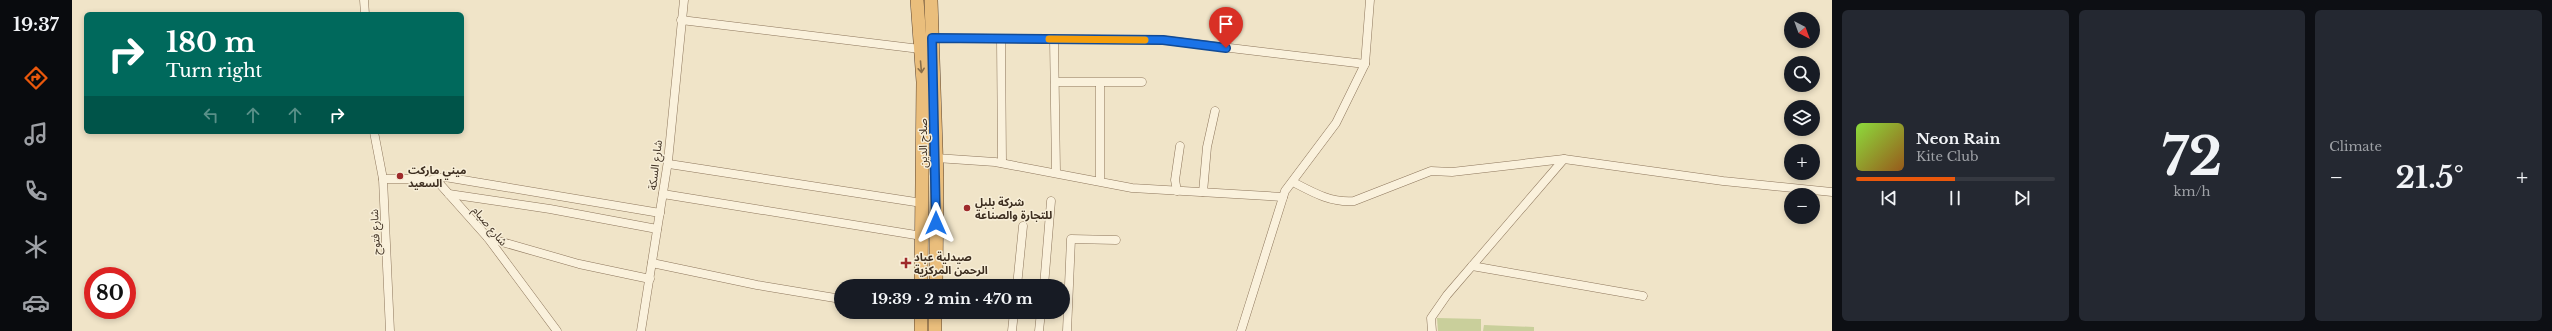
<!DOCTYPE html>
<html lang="en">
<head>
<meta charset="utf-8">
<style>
  body { margin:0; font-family:"Libre Baskerville","Noto Sans Arabic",serif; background:#242831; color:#f1f3f6; height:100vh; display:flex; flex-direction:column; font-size:15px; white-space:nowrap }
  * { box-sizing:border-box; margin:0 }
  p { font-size:13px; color:#9ea1a6 }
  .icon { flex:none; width:22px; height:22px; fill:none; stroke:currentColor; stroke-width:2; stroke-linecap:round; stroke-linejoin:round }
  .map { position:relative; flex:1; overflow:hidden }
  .details { display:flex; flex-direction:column; gap:10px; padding:10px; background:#0d0f14; width:720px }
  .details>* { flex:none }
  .guide { position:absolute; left:12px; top:12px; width:380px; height:122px; border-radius:6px; box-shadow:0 2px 6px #0003; background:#00695c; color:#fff; overflow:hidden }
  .needle { width:26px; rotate:139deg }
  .fabs { position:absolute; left:1712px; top:12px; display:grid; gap:8px }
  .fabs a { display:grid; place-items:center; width:36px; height:36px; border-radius:50%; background:#171b24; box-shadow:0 2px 6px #0003; font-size:20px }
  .speed { position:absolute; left:12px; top:267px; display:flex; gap:8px; font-size:20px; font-weight:700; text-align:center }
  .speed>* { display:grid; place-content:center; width:52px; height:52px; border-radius:50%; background:#171b24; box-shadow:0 2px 6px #0003; line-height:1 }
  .speed .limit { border:6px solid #d22; background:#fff; color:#111 }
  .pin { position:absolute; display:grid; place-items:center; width:34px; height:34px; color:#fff; margin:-41px -17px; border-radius:50% 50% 50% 0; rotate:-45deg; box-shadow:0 0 4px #0007 }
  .pin .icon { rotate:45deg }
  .me { position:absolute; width:44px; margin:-22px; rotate:0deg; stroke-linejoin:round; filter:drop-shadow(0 0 3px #0008) }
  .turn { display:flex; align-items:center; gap:14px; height:84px; padding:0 16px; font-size:18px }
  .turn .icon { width:52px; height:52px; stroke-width:2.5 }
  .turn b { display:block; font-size:28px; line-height:34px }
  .lanes { display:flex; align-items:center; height:38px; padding:0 16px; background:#0003; justify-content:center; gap:20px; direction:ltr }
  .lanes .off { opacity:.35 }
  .big { font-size:30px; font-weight:700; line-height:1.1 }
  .details .tile { flex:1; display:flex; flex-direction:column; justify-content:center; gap:6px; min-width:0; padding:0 14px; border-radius:6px; background:#242831 }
  .details .dial { align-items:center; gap:0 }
  .dial b { font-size:52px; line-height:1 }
  .song { display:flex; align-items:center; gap:12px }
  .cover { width:48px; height:48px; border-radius:6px; background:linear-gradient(135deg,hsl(90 70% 55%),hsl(30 70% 35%)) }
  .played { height:4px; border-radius:2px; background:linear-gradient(90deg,#ea580c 50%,#363941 50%) }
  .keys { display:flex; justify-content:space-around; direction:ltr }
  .heat { display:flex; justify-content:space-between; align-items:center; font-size:22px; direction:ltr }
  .details .tiles { flex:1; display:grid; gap:10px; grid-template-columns:repeat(3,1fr) }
  .trip { position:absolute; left:762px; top:279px; width:236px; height:40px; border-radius:20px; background:#171b24; box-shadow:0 2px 6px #0003; font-weight:700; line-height:40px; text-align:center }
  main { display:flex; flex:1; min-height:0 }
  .dock { display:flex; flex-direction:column; width:72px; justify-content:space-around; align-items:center; background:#090b0e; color:#9ea1a6 }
  .dock .icon { width:28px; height:28px }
  .dock .on { color:#ea580c }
  .dock b { font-size:18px; color:#f1f3f6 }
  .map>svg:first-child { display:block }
</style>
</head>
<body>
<main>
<nav class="dock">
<b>19:37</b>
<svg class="icon on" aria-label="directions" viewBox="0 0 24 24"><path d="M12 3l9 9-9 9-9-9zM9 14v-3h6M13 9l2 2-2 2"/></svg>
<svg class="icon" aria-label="music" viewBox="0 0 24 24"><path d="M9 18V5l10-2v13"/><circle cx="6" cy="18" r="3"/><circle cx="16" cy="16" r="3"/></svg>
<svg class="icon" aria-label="phone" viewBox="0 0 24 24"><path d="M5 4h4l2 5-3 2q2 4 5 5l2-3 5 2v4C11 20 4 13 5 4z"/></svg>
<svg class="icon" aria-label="climate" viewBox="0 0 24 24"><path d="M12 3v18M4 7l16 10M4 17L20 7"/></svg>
<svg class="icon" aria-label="car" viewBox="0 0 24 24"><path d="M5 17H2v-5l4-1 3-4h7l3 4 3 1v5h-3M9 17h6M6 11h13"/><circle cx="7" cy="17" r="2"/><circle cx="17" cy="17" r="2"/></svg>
</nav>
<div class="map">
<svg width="1760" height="331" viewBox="0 0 1760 331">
  <rect width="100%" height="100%" fill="#f0e4c8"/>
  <g fill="#c9cf9b">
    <path d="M1365,318L1409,319V331H1366Z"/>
    <path d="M1412,325L1462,327V331H1411Z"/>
  </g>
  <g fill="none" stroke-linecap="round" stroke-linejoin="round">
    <g stroke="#8d765c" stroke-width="9">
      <g id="minor">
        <path d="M292,0L293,14"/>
        <path d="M609,20L848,49"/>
        <path d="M861,38L1091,40L1293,64"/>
        <path d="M929,39L930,163"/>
        <path d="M982,39L984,172"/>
        <path d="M983,82H1070"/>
        <path d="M302,132L311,179L318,331"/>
        <path d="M864,158L923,162L1060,188L1211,197"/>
        <path d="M596,161L597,164L850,203"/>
        <path d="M311,179H352L367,183L416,238L485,331"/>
        <path d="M360,180L373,177L588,213"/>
        <path d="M1028,181V83"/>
        <path d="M1221,182C1240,192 1259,203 1282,201L1359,171L1380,172L1492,159L1651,181L1760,192"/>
        <path d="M1105,191L1103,180L1108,146"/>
        <path d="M1131,192L1135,147L1143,111"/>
        <path d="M377,194L478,209L585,229"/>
        <path d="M591,194L850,236"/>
        <path d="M416,238L507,264L578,279"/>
        <path d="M580,263L685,285L769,299"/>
        <path d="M1400,266L1571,296"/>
        <path d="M945,286L951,226"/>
        <path d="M972,286L979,201"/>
        <path d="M569,331L596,161L612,0"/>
        <path d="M940,331L942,312"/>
        <path d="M967,331L969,312"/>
        <path d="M995,331L999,239L1044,240"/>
        <path d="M1169,331L1213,191L1264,123L1293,64L1298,0"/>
        <path d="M1360,331L1359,318L1375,295L1492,159"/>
      </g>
    </g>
    <g stroke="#5b4430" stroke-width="14">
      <g id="trunk">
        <path d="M845,0L851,82L849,286"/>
        <path d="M859,0L865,176L864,286"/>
        <path d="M849,331V312"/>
        <path d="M863,331V312"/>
      </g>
    </g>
    <use href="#minor" stroke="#faf1dc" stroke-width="8"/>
    <use href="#trunk" stroke="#eabe7c" stroke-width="13"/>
  </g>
  <defs><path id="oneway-shaft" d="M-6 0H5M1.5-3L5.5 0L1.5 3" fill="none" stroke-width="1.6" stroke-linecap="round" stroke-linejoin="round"/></defs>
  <use stroke="#8b6f49" href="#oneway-shaft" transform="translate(849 67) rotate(85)"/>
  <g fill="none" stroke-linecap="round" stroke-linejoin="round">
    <g stroke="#114b97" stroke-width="10">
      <path id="route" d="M864,223L860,38L1091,40L1154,48"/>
    </g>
    <use href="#route" stroke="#1a73e8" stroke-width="7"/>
    <path stroke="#f59e0b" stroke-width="7" d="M977,39L1073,40"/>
  </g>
  <g fill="#9e2a2b" stroke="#f7eed8" stroke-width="1.5">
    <circle cx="328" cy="176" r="4"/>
    <circle cx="895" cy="208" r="4"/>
    <path d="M832 257h4v4h4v4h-4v4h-4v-4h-4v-4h4z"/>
  </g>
  <g text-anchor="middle" stroke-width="3" stroke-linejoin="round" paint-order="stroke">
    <g font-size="11" fill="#3d2e20" stroke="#f7eed8">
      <text transform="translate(851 143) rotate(-90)" y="4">صلاح الدين</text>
      <text transform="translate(583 165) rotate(-83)" y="4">شارع السكة</text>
      <text transform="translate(418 226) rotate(50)" y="4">شارع صيام</text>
      <text transform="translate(303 232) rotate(-93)" y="4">شارع فتوح</text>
    </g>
    <g font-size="11" font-weight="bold" fill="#3d2e20" stroke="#f7eed8" text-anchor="start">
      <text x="336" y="174">ميني ماركت<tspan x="336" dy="13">السعيد</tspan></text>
      <text x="903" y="206">شركة بلبل<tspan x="903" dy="13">للتجارة والصناعة</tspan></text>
      <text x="842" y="261">صيدلية عباد<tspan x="842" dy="13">الرحمن المركزية</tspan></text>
    </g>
  </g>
</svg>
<div class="fabs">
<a><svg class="needle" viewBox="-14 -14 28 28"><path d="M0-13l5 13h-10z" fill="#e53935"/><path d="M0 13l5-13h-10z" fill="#9ea1a6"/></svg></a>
<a><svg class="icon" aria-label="search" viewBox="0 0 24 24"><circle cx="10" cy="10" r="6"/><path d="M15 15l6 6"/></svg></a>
<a><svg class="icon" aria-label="layers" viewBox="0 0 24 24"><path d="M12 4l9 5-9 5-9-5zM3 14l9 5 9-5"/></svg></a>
<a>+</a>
<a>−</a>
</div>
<div class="speed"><div class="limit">80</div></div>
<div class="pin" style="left:1154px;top:48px;background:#d93025"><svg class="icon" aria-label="arrive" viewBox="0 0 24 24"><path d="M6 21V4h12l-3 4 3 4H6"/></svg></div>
<svg class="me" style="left:864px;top:223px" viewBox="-20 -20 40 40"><path d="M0-17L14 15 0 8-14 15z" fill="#1a73e8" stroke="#fff" stroke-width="4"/></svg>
<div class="trip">19:39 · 2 min · 470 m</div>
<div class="guide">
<div class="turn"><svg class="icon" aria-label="right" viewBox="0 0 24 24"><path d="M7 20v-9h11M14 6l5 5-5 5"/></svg><div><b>180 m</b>Turn right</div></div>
<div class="lanes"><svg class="icon off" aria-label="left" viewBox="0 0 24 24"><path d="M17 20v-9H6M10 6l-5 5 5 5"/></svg><svg class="icon off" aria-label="ahead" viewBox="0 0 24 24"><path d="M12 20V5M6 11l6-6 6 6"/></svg><svg class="icon off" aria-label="ahead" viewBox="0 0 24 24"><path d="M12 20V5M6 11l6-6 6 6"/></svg><svg class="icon" aria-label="right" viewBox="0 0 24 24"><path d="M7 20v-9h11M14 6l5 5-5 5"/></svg></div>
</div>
</div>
<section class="details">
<div class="tiles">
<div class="tile">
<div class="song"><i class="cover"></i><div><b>Neon Rain</b><p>Kite Club</p></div></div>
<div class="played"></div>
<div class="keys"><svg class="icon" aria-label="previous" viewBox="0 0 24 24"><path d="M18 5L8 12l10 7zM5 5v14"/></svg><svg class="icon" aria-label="pause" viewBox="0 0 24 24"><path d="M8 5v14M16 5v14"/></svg><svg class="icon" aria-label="next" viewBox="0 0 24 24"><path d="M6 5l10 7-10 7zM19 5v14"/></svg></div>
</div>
<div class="tile dial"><b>72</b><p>km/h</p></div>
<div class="tile"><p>Climate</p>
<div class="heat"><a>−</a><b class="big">21.5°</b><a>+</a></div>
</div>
</div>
</section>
</main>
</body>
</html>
